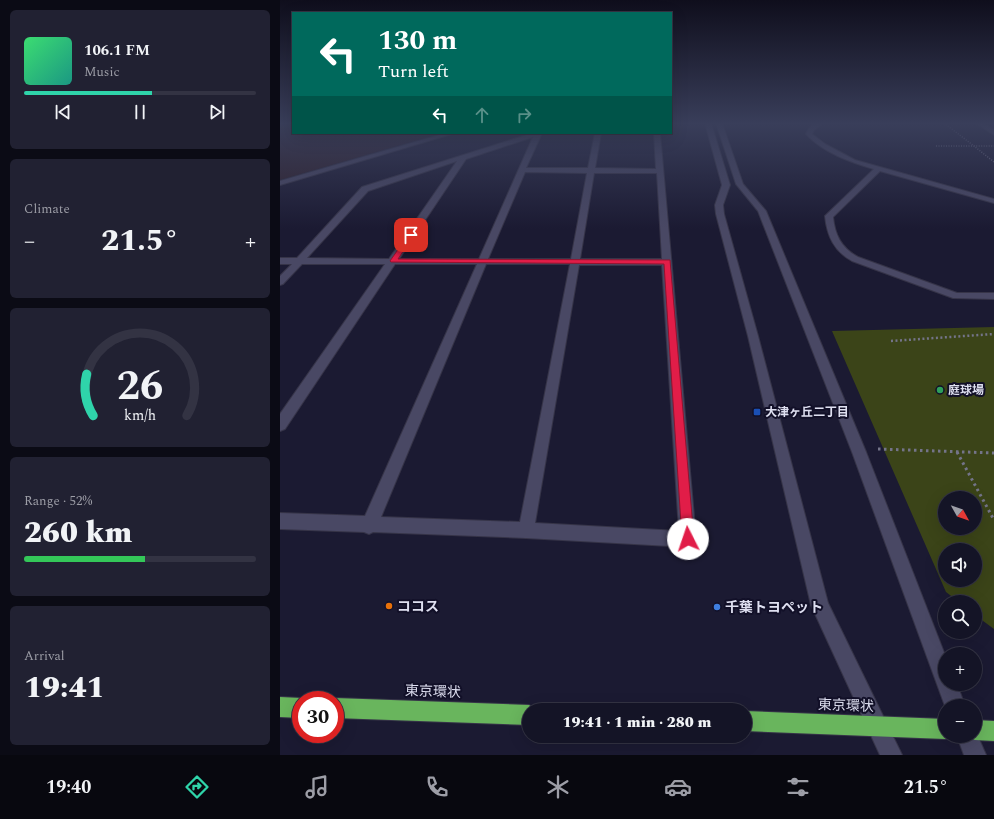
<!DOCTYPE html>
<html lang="en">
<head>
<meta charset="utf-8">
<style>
  body { margin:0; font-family:Spectral,"Noto Sans JP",serif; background:#212132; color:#f1f3f6; height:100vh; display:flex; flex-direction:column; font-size:15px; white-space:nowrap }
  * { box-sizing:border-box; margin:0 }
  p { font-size:13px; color:#9d9ea7 }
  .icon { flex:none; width:22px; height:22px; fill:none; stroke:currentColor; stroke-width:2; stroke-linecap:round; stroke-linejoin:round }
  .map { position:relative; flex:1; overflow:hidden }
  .side { display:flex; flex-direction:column; gap:10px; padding:10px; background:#0b0b15; width:280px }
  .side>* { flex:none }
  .banner { position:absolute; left:12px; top:12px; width:380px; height:122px; border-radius:0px; box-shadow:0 4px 16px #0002,0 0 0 1px #333343; background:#00695c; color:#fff; overflow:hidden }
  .needle { width:26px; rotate:130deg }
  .buttons { position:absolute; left:658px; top:491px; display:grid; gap:8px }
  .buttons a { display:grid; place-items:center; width:44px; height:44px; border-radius:50%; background:#141426; box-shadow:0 4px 16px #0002,0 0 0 1px #333343; font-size:20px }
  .speed { position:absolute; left:12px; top:691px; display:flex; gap:8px; font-size:20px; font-weight:700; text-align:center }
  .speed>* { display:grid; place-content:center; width:52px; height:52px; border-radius:50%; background:#141426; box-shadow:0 4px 16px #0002,0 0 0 1px #333343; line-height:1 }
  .speed .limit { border:6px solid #d22; background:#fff; color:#111 }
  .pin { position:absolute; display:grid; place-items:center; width:34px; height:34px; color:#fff; margin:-17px; border-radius:8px; box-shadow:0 2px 6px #0006 }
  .me { position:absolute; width:44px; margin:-22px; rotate:356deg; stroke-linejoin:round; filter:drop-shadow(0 0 3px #0008) }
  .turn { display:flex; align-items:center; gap:14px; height:84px; padding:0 20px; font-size:18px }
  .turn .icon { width:52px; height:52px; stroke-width:2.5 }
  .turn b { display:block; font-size:28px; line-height:34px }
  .lanes { display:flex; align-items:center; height:38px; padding:0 20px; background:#0003; justify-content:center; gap:20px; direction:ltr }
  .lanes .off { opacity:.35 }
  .big { font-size:30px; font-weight:800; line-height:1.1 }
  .side .card { flex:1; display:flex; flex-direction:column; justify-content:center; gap:6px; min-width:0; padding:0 14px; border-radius:6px; background:#212132 }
  .side .dial { align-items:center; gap:0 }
  .dial svg { height:104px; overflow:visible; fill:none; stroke:#333343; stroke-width:7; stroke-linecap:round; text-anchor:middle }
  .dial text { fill:#f1f3f6; stroke:none }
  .song { display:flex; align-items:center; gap:12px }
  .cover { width:48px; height:48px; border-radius:6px; background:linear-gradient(135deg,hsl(140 70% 55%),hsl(170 70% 35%)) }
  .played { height:4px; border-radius:2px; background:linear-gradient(90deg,#2fd4aa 55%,#333343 55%) }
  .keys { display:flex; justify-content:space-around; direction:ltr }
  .heat { display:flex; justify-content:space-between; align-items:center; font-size:22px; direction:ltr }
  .charge { height:6px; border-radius:3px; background:linear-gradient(90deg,#34c759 52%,#333343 0) }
  .trip { position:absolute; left:242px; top:703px; width:230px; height:40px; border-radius:20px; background:#141426; box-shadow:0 4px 16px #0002,0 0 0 1px #333343; font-weight:800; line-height:40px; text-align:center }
  .dock { display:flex; height:64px; justify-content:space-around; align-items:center; background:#08080f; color:#9d9ea7 }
  .dock .icon { width:28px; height:28px }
  .dock .current { color:#2fd4aa }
  .dock b { font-size:18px; color:#f1f3f6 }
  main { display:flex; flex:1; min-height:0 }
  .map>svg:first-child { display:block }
</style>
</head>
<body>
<main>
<section class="side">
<div class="card">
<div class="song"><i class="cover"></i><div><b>106.1 FM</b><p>Music</p></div></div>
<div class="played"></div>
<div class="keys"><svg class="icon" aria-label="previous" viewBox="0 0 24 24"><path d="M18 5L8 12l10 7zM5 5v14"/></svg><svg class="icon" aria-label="pause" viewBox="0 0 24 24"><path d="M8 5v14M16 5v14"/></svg><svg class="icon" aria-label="next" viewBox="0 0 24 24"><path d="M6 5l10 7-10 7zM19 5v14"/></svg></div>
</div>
<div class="card"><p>Climate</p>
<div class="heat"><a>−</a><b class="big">21.5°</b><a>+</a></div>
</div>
<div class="card dial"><svg viewBox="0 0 100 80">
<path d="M14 69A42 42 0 1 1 86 69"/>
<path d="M14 69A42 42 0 0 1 9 37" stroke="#2fd4aa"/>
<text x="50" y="56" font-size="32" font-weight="700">26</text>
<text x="50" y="72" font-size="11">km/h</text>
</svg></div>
<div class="card"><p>Range · 52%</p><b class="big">260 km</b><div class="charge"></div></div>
<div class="card"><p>Arrival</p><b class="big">19:41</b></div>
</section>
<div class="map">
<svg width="714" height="755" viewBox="0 0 714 755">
  <rect width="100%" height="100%" fill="#1b1a32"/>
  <path fill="#2f1f29" d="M0,123H13V133H162L0,180Z"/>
  <path fill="#3b4418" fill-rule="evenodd" d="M714,327V629L695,615V602H679L666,592L552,331ZM665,498H695V528H665ZM665,550H695V580H665Z"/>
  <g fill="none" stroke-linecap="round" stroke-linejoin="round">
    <g stroke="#363448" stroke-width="2">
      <g id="street">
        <path d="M536,123H543L534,130L532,134L545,144L575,160L714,199V203L600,171L553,217C555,235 561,248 578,257L677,293H714V299L673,298L572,261C554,251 547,236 545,216L594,169C570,162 544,153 526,134L529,128Z"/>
        <path d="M253,133H262L246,168H308L315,133H321L315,168L376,169L374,133H380L416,539L414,545L408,547L246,538L93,532L89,534L84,532L0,529V513L85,516L197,264H115L5,429L0,431V414L105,264H22L3,284L0,285V276L12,264H0V258H17L82,187ZM253,137L199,259H119L186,159ZM177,161L109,259L27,258L88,191ZM245,172L307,173L291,259H208ZM314,173H377L382,259H300ZM206,264H290L240,522L101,517ZM299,265H382L399,531L255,523Z"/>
      </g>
    </g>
    <g stroke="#363448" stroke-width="2">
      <g id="secondary">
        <path d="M425,123H431L450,185L443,205L444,214L478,336L548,603L622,755H600L531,605L468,336L436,214L435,205L442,185Z"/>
        <path d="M436,123H442L463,184L486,211L586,452L665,655V684H677L685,706H665L572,452L478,211L456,184Z"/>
        <path d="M696,123H703L714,130V135Z"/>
        <path d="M166,133H175L0,185V181Z"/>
        <path d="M695,730L706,755H684L677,736H695Z"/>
      </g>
    </g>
    <g stroke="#363448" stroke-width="2">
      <g id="highway">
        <path d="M0,697L21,698L26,700H21V718L0,717Z"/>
        <path d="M55,698L249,705L257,710H249V725L55,718V700H50Z"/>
        <path d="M465,711L665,719V736H672L665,739L465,731Z"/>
        <path d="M695,720L714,721V741L695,740L688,737L687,736H695Z"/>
      </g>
    </g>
    <g stroke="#747489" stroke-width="1.5" stroke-dasharray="1 1.5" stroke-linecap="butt">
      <path d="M664,123L694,146H714"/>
      <path d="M656,146H694L714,162"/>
    </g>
    <path stroke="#747489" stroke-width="2.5" stroke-dasharray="2 2.5" stroke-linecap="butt" d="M611,341L714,334"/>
    <g stroke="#747489" stroke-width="3" stroke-dasharray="2.5 3.5" stroke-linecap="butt">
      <path d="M598,449L714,453"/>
      <path d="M677,452L714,520"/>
    </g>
    <use href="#street" fill="#494864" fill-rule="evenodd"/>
    <use href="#secondary" fill="#494864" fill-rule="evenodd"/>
    <use href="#highway" fill="#69b55d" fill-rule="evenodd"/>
  </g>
  <linearGradient id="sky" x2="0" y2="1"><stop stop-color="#0f0e1c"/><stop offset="0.54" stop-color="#393e5a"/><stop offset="1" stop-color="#393e5a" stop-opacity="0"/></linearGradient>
  <rect width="714" height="229" fill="url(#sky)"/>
  <path fill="#e11d48" stroke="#92132f" d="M131,233L134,235L118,259L390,260L414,539L412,543L408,545L404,543L402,539L384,264L111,262L110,261L129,234Z"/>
  <circle fill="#2e9e5b" stroke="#121028" stroke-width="1.5" cx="660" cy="390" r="4"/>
  <rect fill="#1a4fb4" stroke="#121028" stroke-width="1.5" x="473" y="408" width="8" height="8" rx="2"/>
  <circle fill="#e8710a" stroke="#121028" stroke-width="1.5" cx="109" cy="606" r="4"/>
  <circle fill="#3f7fe0" stroke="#121028" stroke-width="1.5" cx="437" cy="607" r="4"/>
  <g text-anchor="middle" stroke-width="4" stroke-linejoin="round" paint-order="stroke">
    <g font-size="12" font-weight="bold" fill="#dedff0" stroke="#121028" text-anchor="start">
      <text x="668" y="394">庭球場</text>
      <text x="485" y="416">大津ヶ丘二丁目</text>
    </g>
    <g font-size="14" font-weight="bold" fill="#dedff0" stroke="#121028" text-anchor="start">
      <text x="117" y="611">ココス</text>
      <text x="445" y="612">千葉トヨペット</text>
    </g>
    <g font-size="14" fill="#dedff0" stroke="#121028">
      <text transform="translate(153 691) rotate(2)" y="5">東京環状</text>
      <text transform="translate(566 705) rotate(2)" y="5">東京環状</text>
    </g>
  </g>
</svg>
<div class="buttons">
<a><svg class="needle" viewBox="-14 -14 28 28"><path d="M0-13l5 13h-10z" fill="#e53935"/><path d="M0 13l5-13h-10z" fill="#9d9ea7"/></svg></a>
<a><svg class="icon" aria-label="sound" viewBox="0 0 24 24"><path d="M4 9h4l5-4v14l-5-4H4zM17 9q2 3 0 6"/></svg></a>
<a><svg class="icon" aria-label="search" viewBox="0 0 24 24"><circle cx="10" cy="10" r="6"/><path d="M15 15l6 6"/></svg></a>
<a>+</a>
<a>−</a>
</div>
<div class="speed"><div class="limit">30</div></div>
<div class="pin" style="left:131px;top:235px;background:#d93025"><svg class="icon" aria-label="arrive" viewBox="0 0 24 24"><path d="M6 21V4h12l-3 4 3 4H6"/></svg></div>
<svg class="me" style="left:408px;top:539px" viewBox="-20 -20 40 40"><circle r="19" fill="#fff"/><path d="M0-13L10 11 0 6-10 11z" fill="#e11d48"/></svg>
<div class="trip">19:41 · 1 min · 280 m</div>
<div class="banner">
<div class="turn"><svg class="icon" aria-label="left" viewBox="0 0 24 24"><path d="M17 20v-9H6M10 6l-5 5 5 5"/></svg><div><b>130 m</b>Turn left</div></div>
<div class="lanes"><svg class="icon" aria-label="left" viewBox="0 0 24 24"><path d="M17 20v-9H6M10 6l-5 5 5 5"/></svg><svg class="icon off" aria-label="ahead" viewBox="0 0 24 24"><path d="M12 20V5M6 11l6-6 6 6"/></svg><svg class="icon off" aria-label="right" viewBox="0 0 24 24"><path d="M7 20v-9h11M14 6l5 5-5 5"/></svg></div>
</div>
</div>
</main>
<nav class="dock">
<b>19:40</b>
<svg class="icon current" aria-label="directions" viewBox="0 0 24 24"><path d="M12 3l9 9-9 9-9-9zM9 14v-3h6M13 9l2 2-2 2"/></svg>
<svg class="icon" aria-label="music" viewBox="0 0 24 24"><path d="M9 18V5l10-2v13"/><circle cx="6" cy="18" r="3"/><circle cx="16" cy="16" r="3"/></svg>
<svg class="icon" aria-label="phone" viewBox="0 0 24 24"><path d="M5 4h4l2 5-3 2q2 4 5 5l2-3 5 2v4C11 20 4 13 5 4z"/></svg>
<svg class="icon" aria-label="climate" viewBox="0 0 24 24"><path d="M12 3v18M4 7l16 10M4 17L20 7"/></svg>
<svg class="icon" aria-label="car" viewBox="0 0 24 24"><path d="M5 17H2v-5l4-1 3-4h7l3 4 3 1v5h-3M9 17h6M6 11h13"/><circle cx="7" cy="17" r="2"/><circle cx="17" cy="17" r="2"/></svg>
<svg class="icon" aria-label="filters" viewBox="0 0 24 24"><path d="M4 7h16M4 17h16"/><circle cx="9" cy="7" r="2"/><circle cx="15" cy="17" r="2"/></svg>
<b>21.5°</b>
</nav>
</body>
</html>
